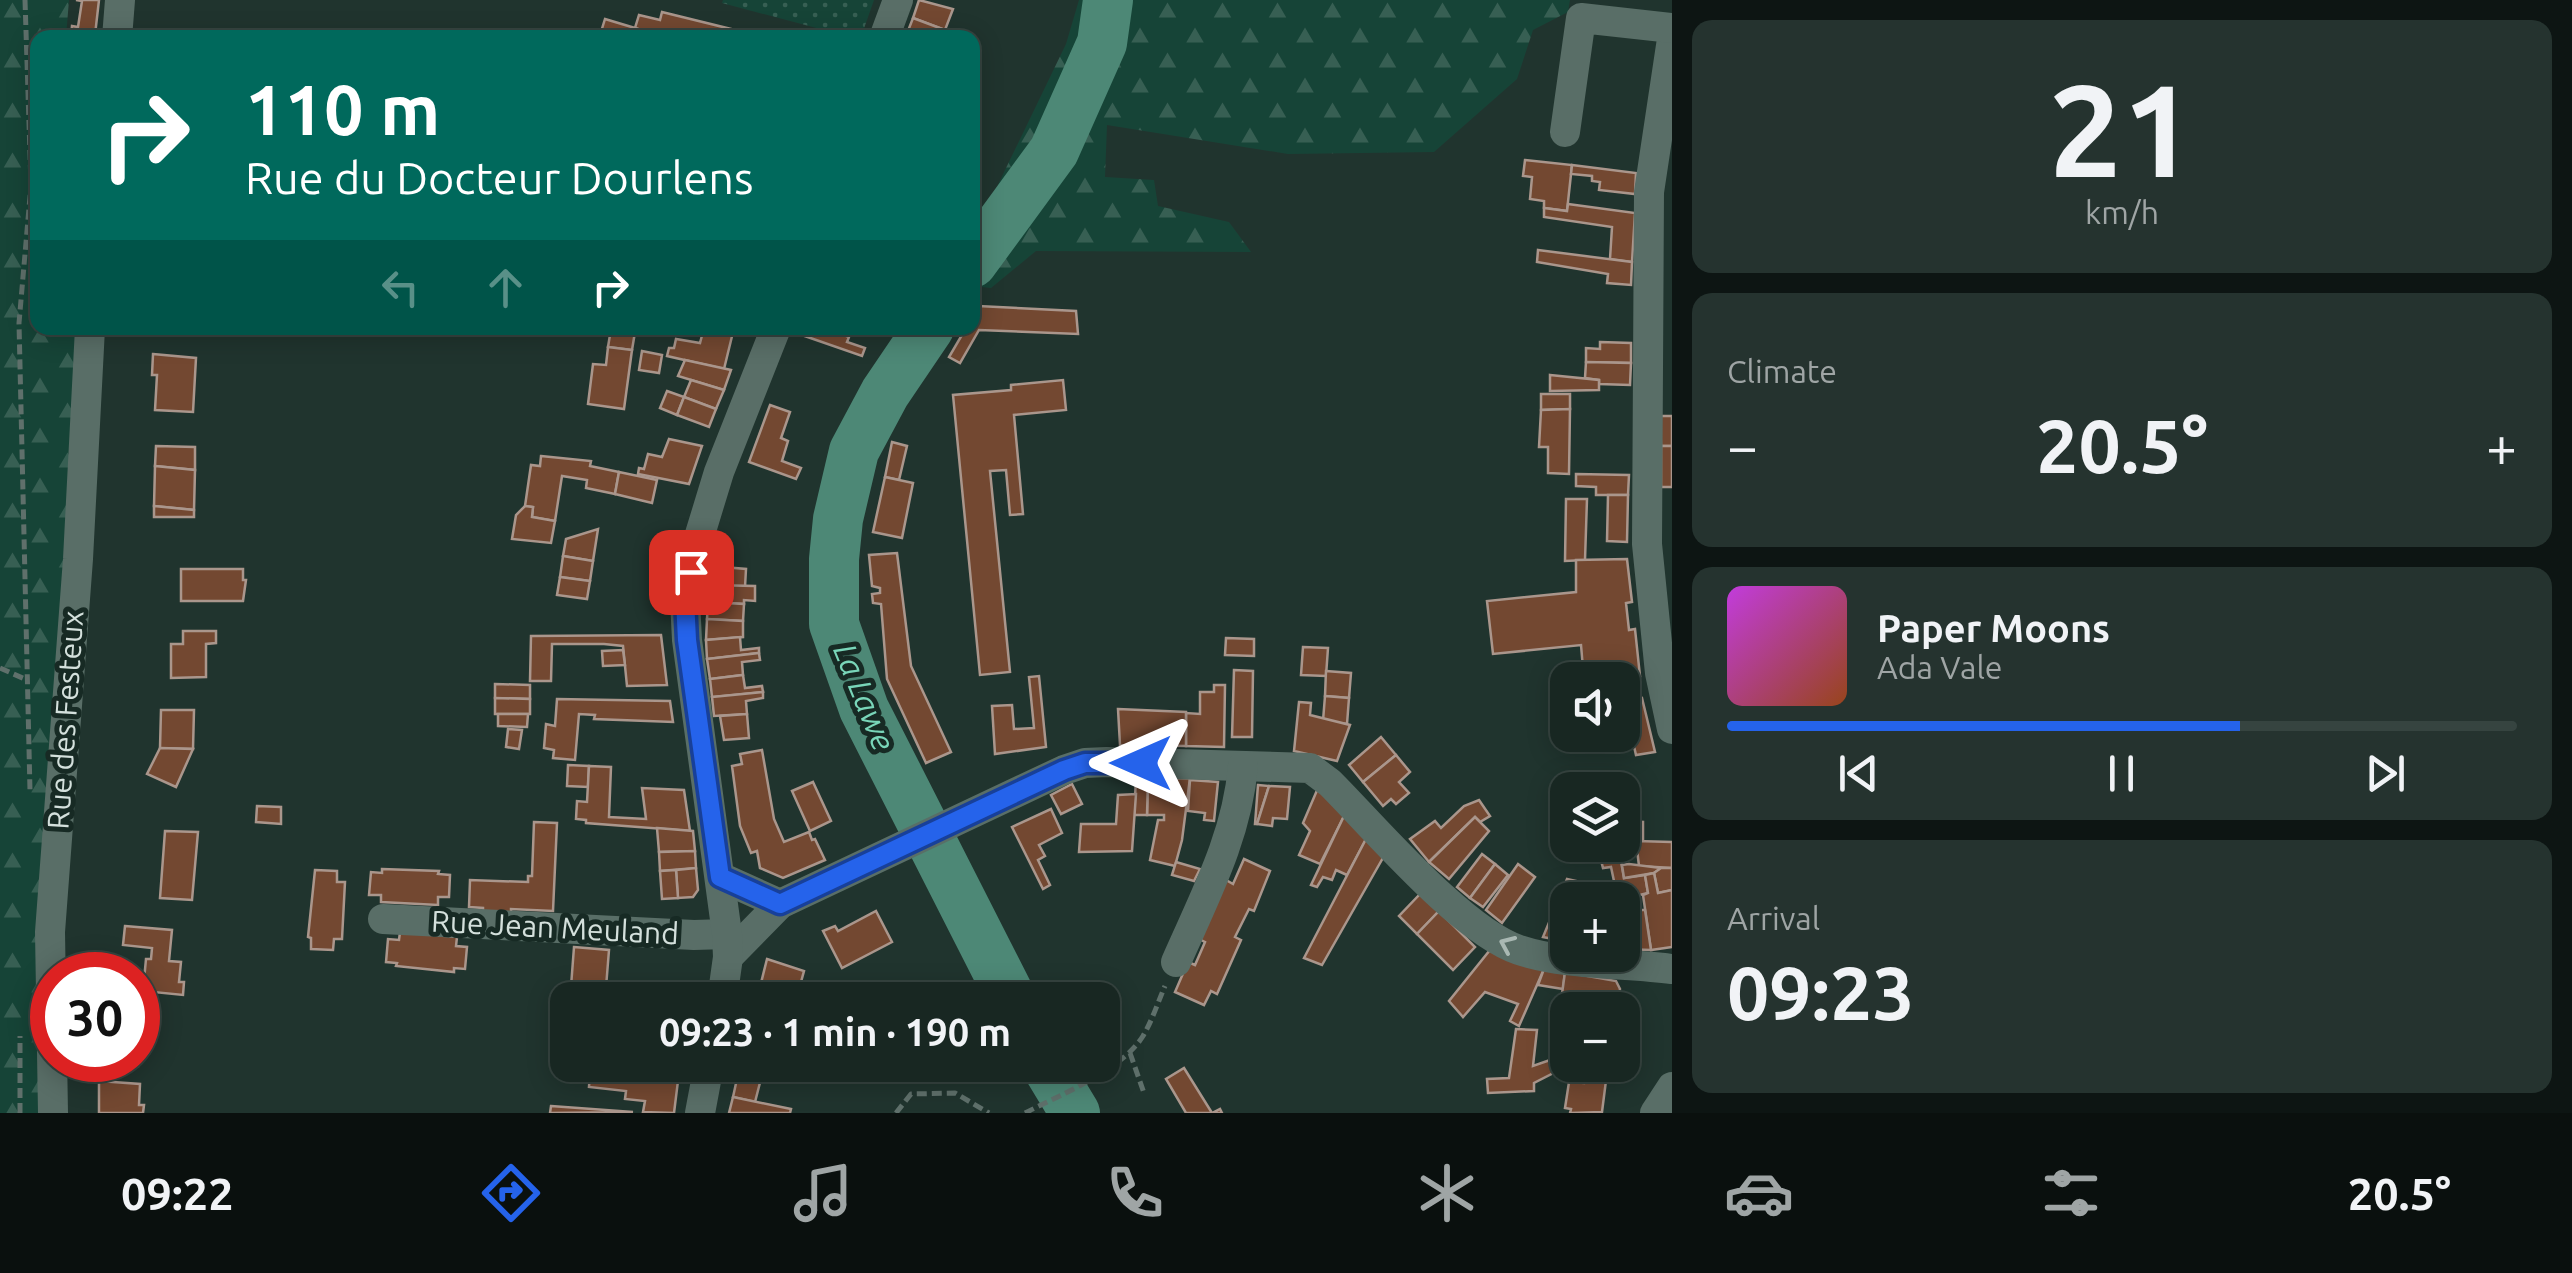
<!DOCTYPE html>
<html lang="en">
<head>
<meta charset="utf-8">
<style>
  body { margin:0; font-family:Ubuntu,sans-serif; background:#25332f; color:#f1f3f6; height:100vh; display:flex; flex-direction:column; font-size:38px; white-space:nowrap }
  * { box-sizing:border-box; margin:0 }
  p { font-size:32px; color:#9fa5a5 }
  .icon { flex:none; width:55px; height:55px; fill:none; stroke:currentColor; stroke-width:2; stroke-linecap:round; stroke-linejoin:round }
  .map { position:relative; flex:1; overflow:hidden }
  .side { display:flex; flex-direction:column; gap:20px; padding:20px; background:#0d1513; width:900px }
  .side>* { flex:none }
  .top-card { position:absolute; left:30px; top:30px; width:950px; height:305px; border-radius:20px; box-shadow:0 5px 25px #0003,0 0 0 2px #364440; background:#00695c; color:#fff; overflow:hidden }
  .fabs { position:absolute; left:1550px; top:662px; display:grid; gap:20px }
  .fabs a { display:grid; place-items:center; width:90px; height:90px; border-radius:20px; background:#182722; box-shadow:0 5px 25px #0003,0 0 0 2px #364440; font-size:50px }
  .speed { position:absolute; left:30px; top:952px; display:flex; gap:20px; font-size:50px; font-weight:700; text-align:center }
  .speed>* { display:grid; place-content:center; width:130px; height:130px; border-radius:50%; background:#182722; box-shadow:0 5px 25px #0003,0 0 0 2px #364440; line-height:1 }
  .speed .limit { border:15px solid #d22; background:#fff; color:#111 }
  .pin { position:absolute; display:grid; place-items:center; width:85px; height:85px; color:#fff; margin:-42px; border-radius:20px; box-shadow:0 5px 15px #0006 }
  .me { position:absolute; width:110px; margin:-55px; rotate:270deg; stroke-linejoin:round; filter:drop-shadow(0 0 8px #0008) }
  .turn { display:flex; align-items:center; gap:35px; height:210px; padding:0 50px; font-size:45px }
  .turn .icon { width:130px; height:130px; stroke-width:2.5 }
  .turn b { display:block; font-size:70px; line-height:85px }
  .lanes { display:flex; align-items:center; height:95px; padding:0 50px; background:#0003; justify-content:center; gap:50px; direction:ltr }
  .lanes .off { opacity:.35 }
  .big { font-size:75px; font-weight:700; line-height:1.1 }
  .side .widget { flex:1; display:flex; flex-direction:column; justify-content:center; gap:15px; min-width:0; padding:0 35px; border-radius:20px; background:#25332f }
  .side .dial { align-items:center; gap:0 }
  .dial b { font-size:130px; line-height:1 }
  .song { display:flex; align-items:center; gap:30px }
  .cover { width:120px; height:120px; border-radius:15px; background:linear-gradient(135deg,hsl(290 70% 55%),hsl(20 70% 35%)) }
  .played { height:10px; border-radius:5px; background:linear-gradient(90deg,#2563eb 65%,#364440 65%) }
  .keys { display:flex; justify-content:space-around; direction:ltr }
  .heat { display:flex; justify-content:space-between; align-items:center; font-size:55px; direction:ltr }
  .trip { position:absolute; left:550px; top:982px; width:570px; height:100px; border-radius:20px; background:#182722; box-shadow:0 5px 25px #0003,0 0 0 2px #364440; font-weight:700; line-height:100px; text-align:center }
  .dock { display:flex; height:160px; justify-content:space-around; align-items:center; background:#0a100e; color:#9fa5a5 }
  .dock .icon { width:70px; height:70px }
  .dock .active { color:#2563eb }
  .dock b { font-size:45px; color:#f1f3f6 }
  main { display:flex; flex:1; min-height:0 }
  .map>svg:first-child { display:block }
</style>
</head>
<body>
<main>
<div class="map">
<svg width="1672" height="1113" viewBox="0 0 1672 1113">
  <defs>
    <pattern id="grass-dots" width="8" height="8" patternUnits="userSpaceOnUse" patternTransform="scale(2.5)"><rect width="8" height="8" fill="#164437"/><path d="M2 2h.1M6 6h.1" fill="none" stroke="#375f53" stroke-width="1.8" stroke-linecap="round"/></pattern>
    <pattern id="forest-firs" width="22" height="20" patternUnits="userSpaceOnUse" patternTransform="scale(2.5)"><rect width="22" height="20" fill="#164437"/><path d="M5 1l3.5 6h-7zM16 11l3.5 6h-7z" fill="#375f53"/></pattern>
  </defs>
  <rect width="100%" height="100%" fill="#20342e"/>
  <path fill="url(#grass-dots)" d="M723,0H874L861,37L854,38L722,3Z"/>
  <g fill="url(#forest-firs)">
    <path d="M0,0H69L66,37L38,38V328H90L52,1113H0Z"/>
    <path d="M1079,0H1570L1568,12L1533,30L1517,79L1434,152L1288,154L1107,125L1105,177L1154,180L1158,206L1229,222L1251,252L1036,251L991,288L973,286V221L992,197L1066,44Z"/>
  </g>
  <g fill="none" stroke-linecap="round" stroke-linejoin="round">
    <g stroke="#4d8876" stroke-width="50">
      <path d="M972,263L1054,151L1102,43L1108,0"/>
      <path d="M929,328L885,393L854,451L838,519L834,559V624L864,709L1012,1000"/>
      <path d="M1046,1065L1075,1113"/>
    </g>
  </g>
  <g fill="#734831" stroke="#aa968c" stroke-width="2.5">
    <path d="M76,0H99L95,35L78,33L77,38H71L72,26L78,27L82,1Z"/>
    <path d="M919,0L953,9L945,30L913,18Z"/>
    <path d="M662,12L731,29L729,38H665L635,28L639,15L660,20Z"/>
    <path d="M913,18L945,30L943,38L906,36Z"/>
    <path d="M605,19L635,28L665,38H587L589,32L600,35Z"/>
    <path d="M1525,160L1572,165L1567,211L1544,208V201L1530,199L1532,177L1523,176Z"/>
    <path d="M1572,165L1636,173L1635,194L1599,190L1600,182L1592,181V176L1571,174Z"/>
    <path d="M1568,204L1635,213L1632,262L1610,259L1612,227L1544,217V208L1567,211Z"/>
    <path d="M1538,250L1632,262L1631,285L1607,283L1608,274L1537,262Z"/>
    <path d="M978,306L1076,311L1078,334L979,330L960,363L949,357L966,328H972V316Z"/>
    <path d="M704,328H734L724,369L667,356L669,348H674L676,339L700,343Z"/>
    <path d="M799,328H837L836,332L849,337L847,342L865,348L862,356L796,333Z"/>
    <path d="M611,329L635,332L632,350L608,347Z"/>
    <path d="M1600,342L1631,343V363L1586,362V348L1600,349Z"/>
    <path d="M608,347L632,350L624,409L588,404L593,364L606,365Z"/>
    <path d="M642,351L662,355L659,373L639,370Z"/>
    <path d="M153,354L196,358L193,412L155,410L157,375H152Z"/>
    <path d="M685,360L731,370L724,390L678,376Z"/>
    <path d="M1586,362L1631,363L1630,385L1599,384V380L1585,378Z"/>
    <path d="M1550,375L1599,380V390L1550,391Z"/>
    <path d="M691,380L724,390L716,409L684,397Z"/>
    <path d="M1063,380L1066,410L1014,415L1023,514L1010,515L1006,470L990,471L1010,672L980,675L953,395L1011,390V385Z"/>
    <path d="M667,391L684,397L677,415L660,408Z"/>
    <path d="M1541,394H1570V409L1541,410Z"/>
    <path d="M684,397L716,409L709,427L677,415Z"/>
    <path d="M770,405L790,412L781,438L788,441L782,461L801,468L796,479L749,462Z"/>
    <path d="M1570,409L1569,474L1548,473V447H1539L1541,410Z"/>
    <path d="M1660,416H1672V446H1661Z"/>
    <path d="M669,439L702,446L689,484L638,474L639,468L644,469L648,454L662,457Z"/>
    <path d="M892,442L907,446L899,480L885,477Z"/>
    <path d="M156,446L195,447V470L155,466Z"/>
    <rect x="1661" y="446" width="11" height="41"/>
    <path d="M541,456L591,461L590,466L619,472L615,494L586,488L587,480L562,476L555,521L532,517L533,507L525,506L531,465L540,466Z"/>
    <path d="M155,466L195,470L194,510L154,506Z"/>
    <path d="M619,472L657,480L652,503L615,494Z"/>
    <path d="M1576,474L1629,475L1628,495H1596V487L1576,486Z"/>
    <path d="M885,477L913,483L902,538L873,532Z"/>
    <path d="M1608,495H1628L1627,542L1607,541Z"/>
    <path d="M1566,499H1587L1585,560L1565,561Z"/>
    <path d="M154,506L194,510V517H154Z"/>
    <path d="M525,506L533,507L532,517L555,521L551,543L512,539L516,515Z"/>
    <path d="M598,529L593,561L563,556L566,539Z"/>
    <path d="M897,553L911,666L951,752L926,763L887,679L881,604L873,603L872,594L880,593V588L872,586L869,555Z"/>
    <path d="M563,556L593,561L590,581L560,577Z"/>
    <path d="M1627,559L1632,602L1626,603L1629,630L1635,629L1640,676L1584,680L1581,645L1493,654L1487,601L1576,592V560Z"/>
    <path d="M711,566L746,569L745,587L710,585Z"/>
    <path d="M181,569H243V580H246L243,601H181Z"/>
    <path d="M560,577L590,581L587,599L557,595Z"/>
    <path d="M710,585L755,586V601L744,600V604L708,602Z"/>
    <path d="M708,602L744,604L743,621L707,619Z"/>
    <path d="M707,619L743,621V637L706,640Z"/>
    <path d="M183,631H216V643L206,644V677L171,678V644H183Z"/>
    <path d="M661,635L667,685L627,686L623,646L604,644H552L551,681H530L531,636Z"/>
    <path d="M740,637L741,650L759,648V653L707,659L706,640Z"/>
    <path d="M1226,638L1254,639V656L1225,655Z"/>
    <path d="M1303,647L1328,648L1326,676L1301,675Z"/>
    <path d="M623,650L625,665L603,666L602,651Z"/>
    <path d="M759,653L760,660L742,662L743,675L710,679L707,659Z"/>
    <path d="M1234,670L1253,671L1252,737H1232Z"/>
    <path d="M1326,671L1351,673L1349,698L1325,696Z"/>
    <path d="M743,675L745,688L762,686L763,692L712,697L710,679Z"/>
    <path d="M1039,676L1046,747L995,754L992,706L1012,705L1014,729L1034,728L1029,677Z"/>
    <path d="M495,684L530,685V699L495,698Z"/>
    <path d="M1214,685H1225L1224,747L1186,746V713L1200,714V692H1214Z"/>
    <path d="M763,692V698L746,701L747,714L714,716L712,697Z"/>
    <path d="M1325,696L1349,698L1347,724L1323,721Z"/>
    <path d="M495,698L530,699V714H495Z"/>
    <path d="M1642,698L1655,752L1636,755L1628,720L1622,722V703Z"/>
    <path d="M557,699L670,701L673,722L594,719L595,715L579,714L575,760L553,758L554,750L544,748L546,724L555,726Z"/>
    <path d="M1299,702L1311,703L1310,715L1350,725L1337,761L1294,751Z"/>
    <path d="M1118,709L1186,712V746L1120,745Z"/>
    <path d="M161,710H194L193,749L160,748Z"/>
    <path d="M498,714H528L527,727L498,726Z"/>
    <path d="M747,714L749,738L724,740L720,716Z"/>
    <path d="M508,729L522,730L519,749L506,747Z"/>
    <path d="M1381,737L1396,755L1363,782L1349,765Z"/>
    <path d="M160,748L193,749L176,787L147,774Z"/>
    <path d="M762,750L774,819L784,842L809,832L812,840L815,839L825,860L783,878L760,868L757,851L751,853L740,826L732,766L742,764L740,754Z"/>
    <path d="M1396,755L1410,772L1399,782L1409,793L1396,804L1391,799L1383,806L1363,782Z"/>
    <path d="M568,765L589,766L588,787L567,786Z"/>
    <path d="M589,766L611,767L609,817L646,819L642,788L684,790L690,831L586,823V820L576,819L577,801L587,802Z"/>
    <path d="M1190,778L1182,840L1175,866L1150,860L1158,820H1164V815H1147L1148,779Z"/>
    <path d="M1136,779H1148L1147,815H1134Z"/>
    <path d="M1190,780L1218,782L1214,821L1204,820L1205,813L1188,811Z"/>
    <path d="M813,782L831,821L810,831L792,791Z"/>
    <path d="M1072,784L1082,804L1061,814L1051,795Z"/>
    <path d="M1258,785L1269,786L1257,824H1255Z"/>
    <path d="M1269,786L1290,787L1287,819L1273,818L1272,826L1257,824Z"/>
    <path d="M1318,788L1344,816L1320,864L1299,855L1310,831L1303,823Z"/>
    <path d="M1136,794L1132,851L1079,852L1081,824H1116L1118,795Z"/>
    <path d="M1479,800L1490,816L1480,822L1475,817L1429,862L1410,839L1435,821L1441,828L1464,806Z"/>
    <path d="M257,806L281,807V824L256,822Z"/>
    <path d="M1051,809L1062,833L1039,845L1045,856L1038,860L1050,885L1043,889L1012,827Z"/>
    <path d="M1344,816L1366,839L1347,875L1336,870L1332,880L1323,877L1317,887L1311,885Z"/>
    <path d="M1475,817L1489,831L1449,879L1429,862Z"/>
    <path d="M1622,821L1643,822V841L1622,840Z"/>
    <path d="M534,822L557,823L553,911L511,909V914L483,913V908L469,907L470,880L528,882V876H532Z"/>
    <path d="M657,828L693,831L695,851L659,852Z"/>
    <path d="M165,831L198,832L192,900L160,898Z"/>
    <path d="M1366,839L1384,856L1322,965L1304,958Z"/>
    <path d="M1636,841L1672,842V868L1639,866Z"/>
    <path d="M1597,845H1618L1624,878L1645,875L1648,893L1618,900L1611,867L1603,868Z"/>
    <path d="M695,851L696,868L660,871L659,852Z"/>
    <path d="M1482,854L1495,864L1470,898L1457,887Z"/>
    <path d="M1244,859L1270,871L1254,911L1249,909L1235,937L1241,940L1217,994L1211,991L1204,1005L1175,992L1188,962L1195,965L1205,942L1199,939L1226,880L1233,884Z"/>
    <path d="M1176,862L1200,869L1194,881L1172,875Z"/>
    <path d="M1495,864L1508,875L1483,907L1470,898Z"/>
    <path d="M1518,864L1535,877L1502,923L1486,910Z"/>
    <path d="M1622,865L1629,864L1661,868L1654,873L1624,878Z"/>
    <path d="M696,868L698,890L693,897L678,898L676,870Z"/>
    <path d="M1661,868H1672V890L1658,893L1654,873Z"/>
    <path d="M382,869L439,871L438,874L450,875L449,897H438V905L381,902V895H369L371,872L382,873Z"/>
    <path d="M315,870L337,871V882H345L342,939H334L333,950L311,949V938L308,937Z"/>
    <path d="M676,870L678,898L662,899L660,871Z"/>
    <path d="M1654,873L1658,893L1672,890V947L1651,950L1643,895L1648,893L1645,875Z"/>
    <path d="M1567,879L1585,883L1583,900H1568V942L1543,937Z"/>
    <path d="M1421,893L1439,911L1417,934L1399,916Z"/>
    <path d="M1622,910H1645L1651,950L1622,949Z"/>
    <path d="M876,911L892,942L842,968L823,931L835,926L838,931Z"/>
    <path d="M1439,911L1475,947L1453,970L1417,934Z"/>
    <path d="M125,926L172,930L169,961L181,962L179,982H184L183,995L143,991L146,959H151L152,948L123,945Z"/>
    <path d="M400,932L457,937L456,946L467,947L465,969L454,968V972L396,966L397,963L386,962L388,939L399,940Z"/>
    <path d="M574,947L609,950L605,1000H570Z"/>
    <path d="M1490,950L1544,969L1519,1026L1510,1021L1518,1004L1485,992L1463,1017L1449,1001Z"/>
    <path d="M767,959L804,971L796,1000L757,999Z"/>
    <path d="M1544,969L1565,972L1563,989L1538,985Z"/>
    <path d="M1565,972L1616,981L1620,989L1617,1010H1580L1581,1004L1561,1001Z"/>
    <path d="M1516,1029L1537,1030L1533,1066L1553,1059L1554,1064L1568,1057L1569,1065L1534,1083V1091L1488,1093L1487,1079L1509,1078Z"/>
    <path d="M138,1038L146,1039L145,1045H141L138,1066L84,1060H138Z"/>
    <path d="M649,1065H679L678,1078L648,1075Z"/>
    <path d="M740,1065L764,1067L755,1102L733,1097Z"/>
    <path d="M1586,1065H1608L1602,1112L1570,1113L1571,1109L1565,1108L1569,1082L1584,1083Z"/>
    <path d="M83,1066L103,1068L102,1081L82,1080Z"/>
    <path d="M1184,1068L1212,1113L1220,1109L1222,1113H1186L1166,1079Z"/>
    <path d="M590,1073L678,1081L674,1113L643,1112L645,1101L625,1099L626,1091L589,1087Z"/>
    <path d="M99,1081L140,1084L139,1105H144L143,1113H99Z"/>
    <path d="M733,1097L791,1109L790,1113H729Z"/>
    <path d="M551,1106L633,1112L550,1113Z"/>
  </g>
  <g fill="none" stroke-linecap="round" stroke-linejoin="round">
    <g stroke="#5f706b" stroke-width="5" stroke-dasharray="10 5" stroke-linecap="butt">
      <path d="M25,0L31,185L19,323L30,791"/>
      <path d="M0,668L27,680"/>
      <path d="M1130,1053L1144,1093"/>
      <path d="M20,1113V1036"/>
      <path d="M896,1113L911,1094L955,1093L989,1113"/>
      <path d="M1025,1113C1060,1095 1122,1070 1143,1036C1152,1021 1158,1002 1165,986"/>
    </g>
    <g stroke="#596e67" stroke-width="30">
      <path d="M117,38L120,0"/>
      <path d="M884,38L898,0"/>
      <path d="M1672,39L1649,192L1647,544L1660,673L1672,729"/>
      <path d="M1565,132L1581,18L1672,28"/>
      <path d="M720,877L780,904"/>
      <path d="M383,919L694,935L727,934"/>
      <path d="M728,957L780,904L1064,770L1085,763L1107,762L1310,768L1330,783C1375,828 1462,931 1519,950C1564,965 1624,963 1672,969"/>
      <path d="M1176,962C1204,898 1237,837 1243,766"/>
      <path d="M722,1000L728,957L727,934L687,640L685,600L697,544L719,472L776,328"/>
      <path d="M53,1113L50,932L78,559L90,328"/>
      <path d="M700,1113L709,1065"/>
      <path d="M1655,1113L1672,1087"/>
    </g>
  </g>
  <defs><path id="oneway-chevron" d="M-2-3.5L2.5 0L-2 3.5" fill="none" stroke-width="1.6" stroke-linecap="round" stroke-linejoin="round" transform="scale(2.5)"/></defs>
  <use stroke="#a9b8b3" href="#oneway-chevron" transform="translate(1507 944) rotate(-156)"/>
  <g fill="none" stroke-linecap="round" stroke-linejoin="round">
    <g stroke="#184099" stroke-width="25">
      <path id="route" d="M691,572L685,600L687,640L720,877L780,904L1064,770L1085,763H1141"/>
    </g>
    <use href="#route" stroke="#2563eb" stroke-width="18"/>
  </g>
  <g text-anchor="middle" stroke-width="10" stroke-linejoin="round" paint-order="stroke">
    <g font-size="30" fill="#d4e0dc" stroke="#172a24">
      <text transform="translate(66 720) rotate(-86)" y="10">Rue des Festeux</text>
      <text transform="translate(555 928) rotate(3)" y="10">Rue Jean Meuland</text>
    </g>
    <g font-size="32" font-style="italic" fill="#79d6b9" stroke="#172a24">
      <text transform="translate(864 697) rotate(68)" y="11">La Lawe</text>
    </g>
  </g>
</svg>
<div class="fabs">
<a><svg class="icon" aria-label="sound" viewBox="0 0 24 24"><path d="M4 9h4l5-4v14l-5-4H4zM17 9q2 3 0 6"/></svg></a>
<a><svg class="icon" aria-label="layers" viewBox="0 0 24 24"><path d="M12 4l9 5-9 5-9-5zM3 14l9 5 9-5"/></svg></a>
<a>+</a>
<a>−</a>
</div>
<div class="speed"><div class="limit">30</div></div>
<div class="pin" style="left:691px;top:572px;background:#d93025"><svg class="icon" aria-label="arrive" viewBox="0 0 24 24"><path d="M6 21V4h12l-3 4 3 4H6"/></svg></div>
<svg class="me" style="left:1141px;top:763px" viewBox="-20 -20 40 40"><path d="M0-17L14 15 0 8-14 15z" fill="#2563eb" stroke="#fff" stroke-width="4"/></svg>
<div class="trip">09:23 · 1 min · 190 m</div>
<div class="top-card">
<div class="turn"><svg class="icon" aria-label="right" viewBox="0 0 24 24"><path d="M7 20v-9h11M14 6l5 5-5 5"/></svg><div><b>110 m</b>Rue du Docteur Dourlens</div></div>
<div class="lanes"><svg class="icon off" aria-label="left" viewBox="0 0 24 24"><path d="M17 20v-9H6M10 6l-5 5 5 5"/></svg><svg class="icon off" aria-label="ahead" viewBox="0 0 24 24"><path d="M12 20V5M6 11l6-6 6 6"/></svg><svg class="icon" aria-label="right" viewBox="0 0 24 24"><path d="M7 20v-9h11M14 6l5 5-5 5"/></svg></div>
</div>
</div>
<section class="side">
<div class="widget dial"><b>21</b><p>km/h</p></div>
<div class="widget"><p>Climate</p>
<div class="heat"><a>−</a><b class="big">20.5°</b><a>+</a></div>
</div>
<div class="widget">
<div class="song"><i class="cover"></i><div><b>Paper Moons</b><p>Ada Vale</p></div></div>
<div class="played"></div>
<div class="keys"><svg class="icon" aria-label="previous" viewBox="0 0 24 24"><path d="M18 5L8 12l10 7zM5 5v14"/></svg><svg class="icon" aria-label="pause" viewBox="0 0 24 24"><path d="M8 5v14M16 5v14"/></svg><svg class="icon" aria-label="next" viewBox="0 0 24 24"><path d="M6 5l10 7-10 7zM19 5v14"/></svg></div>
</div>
<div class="widget"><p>Arrival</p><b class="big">09:23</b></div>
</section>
</main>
<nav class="dock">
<b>09:22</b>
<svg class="icon active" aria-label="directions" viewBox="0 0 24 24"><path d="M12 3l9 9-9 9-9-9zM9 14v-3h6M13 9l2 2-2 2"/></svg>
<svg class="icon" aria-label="music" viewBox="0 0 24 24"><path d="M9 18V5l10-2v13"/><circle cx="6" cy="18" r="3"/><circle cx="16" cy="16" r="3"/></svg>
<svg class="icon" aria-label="phone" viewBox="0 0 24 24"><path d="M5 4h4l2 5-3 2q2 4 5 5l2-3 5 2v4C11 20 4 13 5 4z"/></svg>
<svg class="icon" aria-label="climate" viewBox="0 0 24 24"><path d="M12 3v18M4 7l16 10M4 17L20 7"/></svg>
<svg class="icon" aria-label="car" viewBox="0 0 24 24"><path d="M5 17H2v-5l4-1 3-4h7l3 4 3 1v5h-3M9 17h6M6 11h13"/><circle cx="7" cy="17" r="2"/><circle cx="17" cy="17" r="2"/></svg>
<svg class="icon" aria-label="filters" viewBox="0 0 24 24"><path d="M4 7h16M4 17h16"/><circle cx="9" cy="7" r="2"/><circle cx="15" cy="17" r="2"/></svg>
<b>20.5°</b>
</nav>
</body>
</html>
